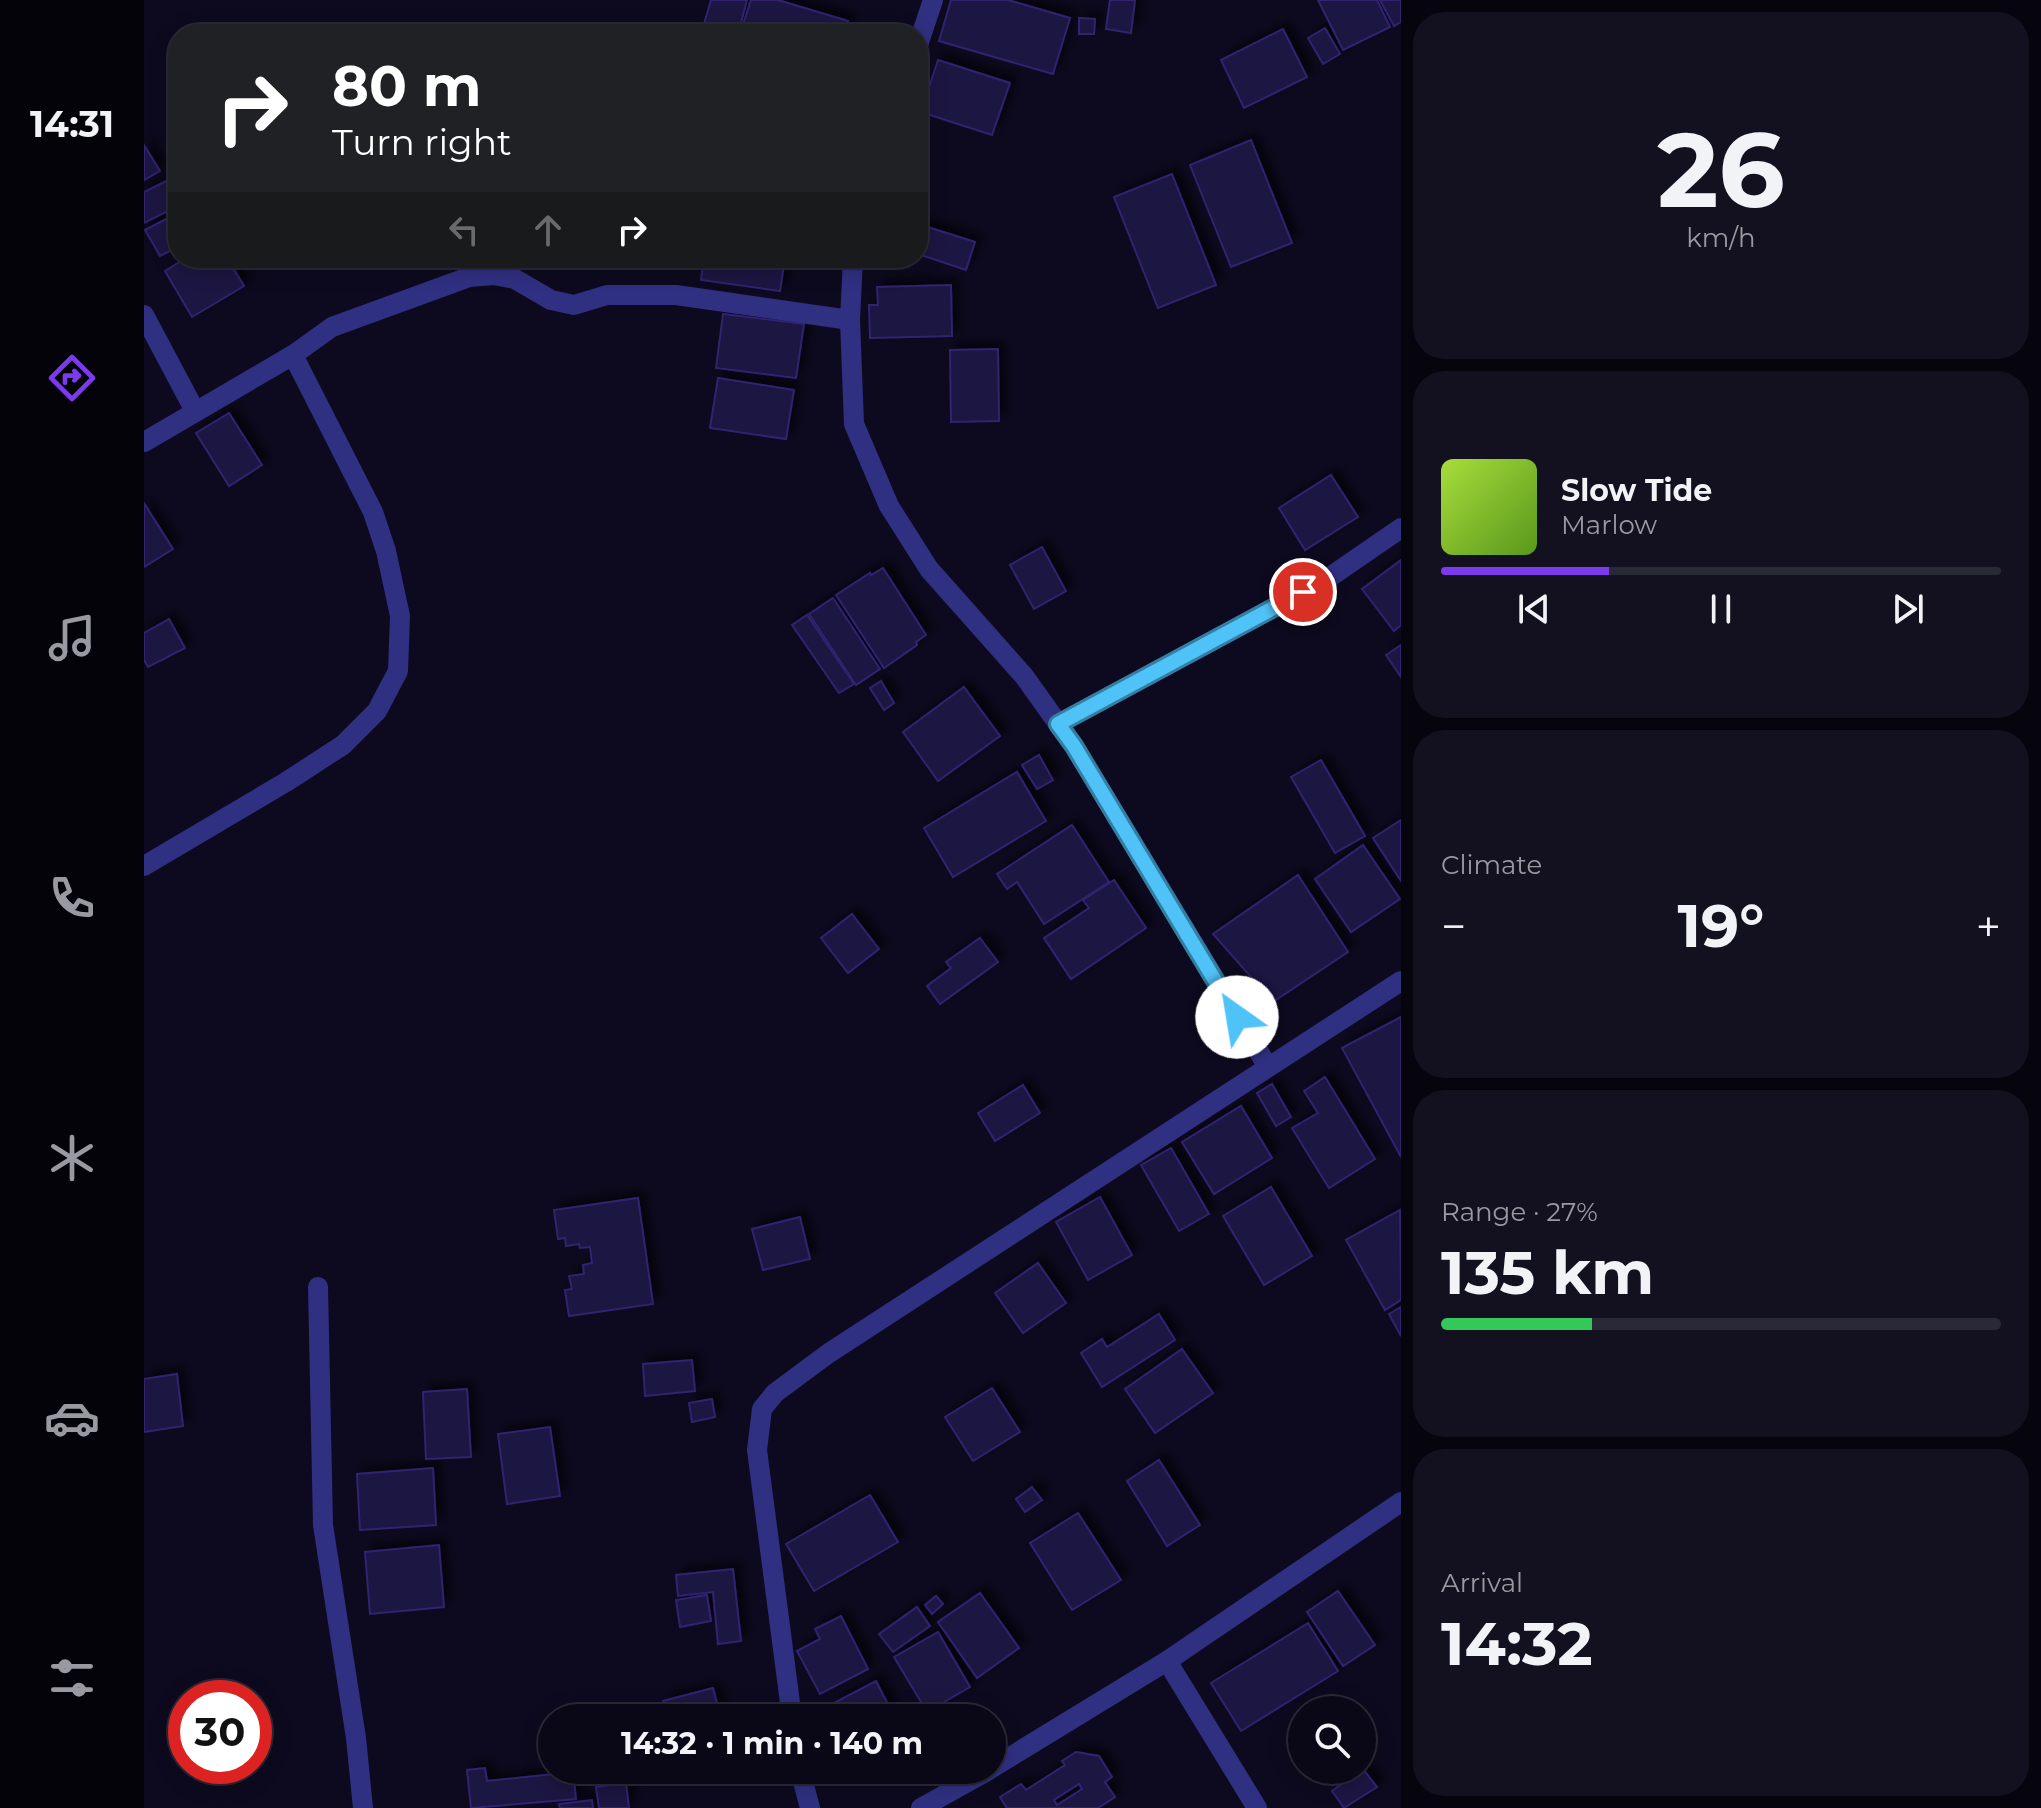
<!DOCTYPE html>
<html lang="en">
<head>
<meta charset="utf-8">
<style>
  body { margin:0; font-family:Montserrat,sans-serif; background:#131120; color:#f1f3f6; height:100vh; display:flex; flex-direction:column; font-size:30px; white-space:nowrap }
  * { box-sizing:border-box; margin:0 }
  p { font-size:26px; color:#999aa1 }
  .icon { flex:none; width:44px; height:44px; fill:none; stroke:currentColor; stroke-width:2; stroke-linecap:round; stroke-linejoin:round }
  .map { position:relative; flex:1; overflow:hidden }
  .side { display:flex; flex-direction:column; gap:12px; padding:12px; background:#06040d; width:640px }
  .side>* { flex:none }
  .top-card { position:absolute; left:24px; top:24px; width:760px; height:244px; border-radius:32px; box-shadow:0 4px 20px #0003,0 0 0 2px #2a2936; background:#202124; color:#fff; overflow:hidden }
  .buttons { position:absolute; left:1144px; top:1696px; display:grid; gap:16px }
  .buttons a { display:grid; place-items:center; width:88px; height:88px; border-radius:50%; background:#0a0817; box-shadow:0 4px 20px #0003,0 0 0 2px #2a2936; font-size:40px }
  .speed { position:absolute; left:24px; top:1680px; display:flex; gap:16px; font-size:40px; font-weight:700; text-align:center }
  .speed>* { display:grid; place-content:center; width:104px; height:104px; border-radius:50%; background:#0a0817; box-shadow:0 4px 20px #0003,0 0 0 2px #2a2936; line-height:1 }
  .speed .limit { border:12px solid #d22; background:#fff; color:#111 }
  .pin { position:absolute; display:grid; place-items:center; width:68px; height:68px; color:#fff; margin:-34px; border:4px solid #fff; border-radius:50%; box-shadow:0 2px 8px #0007 }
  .me { position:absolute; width:88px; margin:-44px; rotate:328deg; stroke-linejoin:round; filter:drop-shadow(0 0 6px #0008) }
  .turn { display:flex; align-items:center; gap:28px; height:168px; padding:0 32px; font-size:36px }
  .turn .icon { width:104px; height:104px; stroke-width:2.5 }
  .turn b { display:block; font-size:56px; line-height:68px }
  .lanes { display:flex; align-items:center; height:76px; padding:0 32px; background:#0003; justify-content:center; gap:40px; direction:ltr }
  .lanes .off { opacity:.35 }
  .big { font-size:60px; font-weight:700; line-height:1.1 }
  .side .card { flex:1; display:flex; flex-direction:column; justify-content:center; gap:12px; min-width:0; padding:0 28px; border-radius:32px; background:#131120 }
  .side .dial { align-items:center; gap:0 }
  .dial b { font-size:104px; line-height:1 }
  .song { display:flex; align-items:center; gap:24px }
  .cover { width:96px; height:96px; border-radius:12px; background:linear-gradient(135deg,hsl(80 70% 55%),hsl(90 70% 35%)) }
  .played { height:8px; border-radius:4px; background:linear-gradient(90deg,#7c3aed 30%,#2a2936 30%) }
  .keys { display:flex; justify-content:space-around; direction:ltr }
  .heat { display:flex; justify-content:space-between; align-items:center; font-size:44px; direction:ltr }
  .charge { height:12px; border-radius:6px; background:linear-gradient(90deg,#34c759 27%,#2a2936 0) }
  .trip { position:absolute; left:394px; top:1704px; width:468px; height:80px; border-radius:40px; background:#0a0817; box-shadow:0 4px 20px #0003,0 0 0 2px #2a2936; font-weight:700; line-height:80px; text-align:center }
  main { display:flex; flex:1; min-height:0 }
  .menu { display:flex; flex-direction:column; width:144px; justify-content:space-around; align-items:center; background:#040309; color:#999aa1 }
  .menu .icon { width:56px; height:56px }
  .menu .on { color:#7c3aed }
  .menu b { font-size:36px; color:#f1f3f6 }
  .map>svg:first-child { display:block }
</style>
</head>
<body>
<main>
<nav class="menu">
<b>14:31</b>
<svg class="icon on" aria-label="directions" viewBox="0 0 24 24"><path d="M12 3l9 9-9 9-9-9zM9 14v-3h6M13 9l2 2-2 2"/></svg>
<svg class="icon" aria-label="music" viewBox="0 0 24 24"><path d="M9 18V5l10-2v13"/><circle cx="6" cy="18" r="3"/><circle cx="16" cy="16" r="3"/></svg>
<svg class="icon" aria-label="phone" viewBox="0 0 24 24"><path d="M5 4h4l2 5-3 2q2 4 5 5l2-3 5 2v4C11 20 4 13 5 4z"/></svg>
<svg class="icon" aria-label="climate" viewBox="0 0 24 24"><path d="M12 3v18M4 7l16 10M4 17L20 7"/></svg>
<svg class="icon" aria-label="car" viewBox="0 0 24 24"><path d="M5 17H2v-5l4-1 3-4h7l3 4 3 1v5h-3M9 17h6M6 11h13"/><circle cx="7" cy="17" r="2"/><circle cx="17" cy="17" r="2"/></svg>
<svg class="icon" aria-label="filters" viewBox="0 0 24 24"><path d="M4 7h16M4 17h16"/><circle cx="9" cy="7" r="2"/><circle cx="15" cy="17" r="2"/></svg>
</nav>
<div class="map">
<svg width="1257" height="1808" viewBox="0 0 1257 1808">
  <defs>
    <filter id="shadow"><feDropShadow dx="7" dy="-7" stdDeviation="4" flood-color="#0009"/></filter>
  </defs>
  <rect width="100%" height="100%" fill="#0d0a1f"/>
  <g fill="#1c1442" stroke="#302470" stroke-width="2" fill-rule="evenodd" filter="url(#shadow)">
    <path d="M567,0H603L594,34H557Z"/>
    <path d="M607,0H634L704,21L700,34H596Z"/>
    <path d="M807,0H864L926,18L909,74L795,41Z"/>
    <path d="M966,0H991L987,33L962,29Z"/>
    <path d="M1174,0H1233L1246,27L1199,50Z"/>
    <path d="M1236,0H1257V22L1250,26Z"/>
    <path d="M935,18L951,19L950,34H935Z"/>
    <path d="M1181,28L1196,54L1179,64L1164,38Z"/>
    <path d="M1139,29L1163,77L1100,108L1077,60Z"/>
    <path d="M794,60L866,83L848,135L777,112Z"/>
    <path d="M1107,140L1148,243L1087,267L1046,165Z"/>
    <path d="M0,145L16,171L0,180Z"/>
    <path d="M1028,174L1072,285L1014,308L970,197Z"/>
    <path d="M34,175V206L0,223V192Z"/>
    <path d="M34,213V247L16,256L1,230Z"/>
    <path d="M774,224L831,242L822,270L774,254Z"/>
    <path d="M42,258H83L100,286L48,317L21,271Z"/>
    <path d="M560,258H641L636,291L557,280Z"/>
    <path d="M807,285L808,336L726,338L725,305H734L733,287Z"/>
    <path d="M579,314L660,324L652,378L572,368Z"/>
    <path d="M854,349L855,421L807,422L806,350Z"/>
    <path d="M574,378L650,390L642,439L566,428Z"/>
    <path d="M85,413L118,465L85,486L52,433Z"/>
    <path d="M1187,475L1214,517L1161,550L1135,508Z"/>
    <path d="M0,503L29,549L0,567Z"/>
    <path d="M898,547L922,591L890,609L866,565Z"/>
    <path d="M1257,560V625L1250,631L1218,589Z"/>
    <path d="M739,568L782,635L772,642L773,645L740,668L692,595L726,573L727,575Z"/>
    <path d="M689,598L736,669L712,685L665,614Z"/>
    <path d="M663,615L710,684L695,693L648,625Z"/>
    <path d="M25,619L41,648L4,667L0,660V633Z"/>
    <path d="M1257,645V677L1242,655Z"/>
    <path d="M737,681L750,703L740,710L726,688Z"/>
    <path d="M820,687L856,736L794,781L759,732Z"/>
    <path d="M895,755L909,780L893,789L878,765Z"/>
    <path d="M1177,760L1221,836L1191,853L1147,777Z"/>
    <path d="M873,772L902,821L809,877L780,828Z"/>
    <path d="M1257,820V881L1229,838Z"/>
    <path d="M928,825L965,882L900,924L873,882L863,889L853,874Z"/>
    <path d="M1219,845L1256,899L1207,932L1171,879Z"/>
    <path d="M1154,875L1204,952L1129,1002L1069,934Z"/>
    <path d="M970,880L1002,928L927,979L900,938L945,908L939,900Z"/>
    <path d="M708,914L735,949L704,973L677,938Z"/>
    <path d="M836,938L854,962L796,1004L783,986L807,968L802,962Z"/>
    <path d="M1257,1017V1157L1198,1048Z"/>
    <path d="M1181,1077L1231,1159L1185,1188L1148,1128L1174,1113L1160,1091Z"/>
    <path d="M1128,1084L1147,1117L1132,1126L1113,1093Z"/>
    <path d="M879,1085L896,1113L851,1141L834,1113Z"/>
    <path d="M1097,1106L1128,1158L1070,1194L1038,1142Z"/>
    <path d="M1027,1148L1065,1214L1035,1231L997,1165Z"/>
    <path d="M1127,1187L1168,1256L1120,1285L1079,1216Z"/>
    <path d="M956,1197L988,1255L944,1280L912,1222Z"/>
    <path d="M494,1198L509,1304L425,1316L421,1290L428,1289L425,1276L440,1274L439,1265L448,1263L446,1247L436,1248L435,1244L422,1246L421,1238L414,1239L410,1210Z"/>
    <path d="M1256,1210L1257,1300L1241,1310L1202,1240Z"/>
    <path d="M656,1217L666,1259L619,1270L608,1229Z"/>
    <path d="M894,1263L922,1303L879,1333L851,1293Z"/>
    <path d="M1257,1307V1336L1245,1314Z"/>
    <path d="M1015,1314L1031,1340L958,1387L937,1353L958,1339L963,1347Z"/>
    <path d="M1038,1349L1069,1393L1011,1433L981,1389Z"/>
    <path d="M548,1360L551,1391L501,1396L499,1364Z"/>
    <path d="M33,1374L39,1426L0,1432V1379Z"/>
    <path d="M848,1388L876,1432L829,1461L801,1417Z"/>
    <path d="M323,1389L327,1457L282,1459L279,1392Z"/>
    <path d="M568,1399L571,1417L548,1422L545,1403Z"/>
    <path d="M406,1427L416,1496L363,1504L354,1434Z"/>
    <path d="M1015,1460L1056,1525L1023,1546L983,1481Z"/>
    <path d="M289,1468L292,1525L216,1530L213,1474Z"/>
    <path d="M888,1487L898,1500L881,1512L872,1499Z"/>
    <path d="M726,1495L754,1542L670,1591L642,1544Z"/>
    <path d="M934,1513L977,1580L928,1610L886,1543Z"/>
    <path d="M295,1545L300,1607L226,1614L221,1552Z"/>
    <path d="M589,1569L597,1641L574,1644L569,1592L534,1596L532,1575Z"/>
    <path d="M1194,1591L1231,1645L1199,1666L1163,1612Z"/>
    <path d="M836,1593L875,1648L833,1678L794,1622Z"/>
    <path d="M563,1595L567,1621L536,1627L532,1600Z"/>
    <path d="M792,1596L799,1604L788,1614L781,1605Z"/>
    <path d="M773,1607L786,1626L749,1652L735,1634Z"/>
    <path d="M697,1616L724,1669L676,1694L653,1651L676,1639L671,1629Z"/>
    <path d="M1164,1623L1194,1671L1097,1731L1067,1683Z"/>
    <path d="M794,1632L826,1687L783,1712L750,1657Z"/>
    <path d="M732,1681L751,1718H695L688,1704Z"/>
    <path d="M569,1688L577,1718H524L519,1701Z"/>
    <path d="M932,1752L955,1756L968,1777L961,1782L971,1797L954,1808H863L856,1797L877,1784L882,1790L921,1765L918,1761ZM935,1784L938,1789L913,1805L910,1800Z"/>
    <path d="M341,1768L343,1781L429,1772L432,1799L327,1808L323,1770Z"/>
    <path d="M1219,1769L1233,1787L1200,1808L1188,1791Z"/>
    <path d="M482,1783L485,1808H455L452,1787Z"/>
    <path d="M448,1800L449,1808H416L415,1804Z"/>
  </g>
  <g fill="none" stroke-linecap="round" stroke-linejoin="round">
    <g stroke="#303083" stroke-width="20">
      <path d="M774,45L789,0"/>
      <path d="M709,258L706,320L710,424L745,506L785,569L880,676L930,746L1124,1067"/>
      <path d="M0,315L51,411"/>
      <path d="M0,442L149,355L188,327L325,277L350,275L371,279L407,300L430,305L463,295H532L706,320"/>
      <path d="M914,724L1183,579L1257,528"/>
      <path d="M0,866L142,782L199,745L233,711L254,671L256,616L242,551L229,512L149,355"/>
      <path d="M174,1287L179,1525L212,1738L219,1808"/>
      <path d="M1023,1661L1113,1808"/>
      <path d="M648,1718L613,1450L618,1409L631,1393L685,1353L1257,981"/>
      <path d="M848,1768L1023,1661L1257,1502"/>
      <path d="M656,1770L666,1808"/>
      <path d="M777,1808L845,1770"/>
    </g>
  </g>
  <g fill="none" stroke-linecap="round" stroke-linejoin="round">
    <g stroke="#337fa1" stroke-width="20">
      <path id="route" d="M1093,1017L930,746L914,724L1159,592"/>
    </g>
    <use href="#route" stroke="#4fc3f7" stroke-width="14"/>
  </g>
</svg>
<div class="buttons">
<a><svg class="icon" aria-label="search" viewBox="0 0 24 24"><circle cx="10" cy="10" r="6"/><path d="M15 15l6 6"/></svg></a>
</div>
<div class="speed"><div class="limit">30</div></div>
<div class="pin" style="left:1159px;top:592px;background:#d93025"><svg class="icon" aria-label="arrive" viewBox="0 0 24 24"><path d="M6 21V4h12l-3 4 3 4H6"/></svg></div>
<svg class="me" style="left:1093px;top:1017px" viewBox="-20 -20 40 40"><circle r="19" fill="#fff"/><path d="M0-13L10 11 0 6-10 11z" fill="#4fc3f7"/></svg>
<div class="trip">14:32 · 1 min · 140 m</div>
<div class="top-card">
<div class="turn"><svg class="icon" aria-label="right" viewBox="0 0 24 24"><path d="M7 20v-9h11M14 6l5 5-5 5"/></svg><div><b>80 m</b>Turn right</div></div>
<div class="lanes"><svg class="icon off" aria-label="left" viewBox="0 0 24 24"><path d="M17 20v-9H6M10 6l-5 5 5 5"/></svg><svg class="icon off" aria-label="ahead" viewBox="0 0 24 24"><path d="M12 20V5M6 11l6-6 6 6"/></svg><svg class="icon" aria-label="right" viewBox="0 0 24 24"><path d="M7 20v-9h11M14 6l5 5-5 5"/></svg></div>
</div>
</div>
<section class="side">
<div class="card dial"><b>26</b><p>km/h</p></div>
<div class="card">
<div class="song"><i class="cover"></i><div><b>Slow Tide</b><p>Marlow</p></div></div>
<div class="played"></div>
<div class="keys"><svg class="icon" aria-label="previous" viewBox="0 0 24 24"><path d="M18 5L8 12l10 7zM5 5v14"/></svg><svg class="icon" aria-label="pause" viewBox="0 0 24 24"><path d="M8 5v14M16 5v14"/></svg><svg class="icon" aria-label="next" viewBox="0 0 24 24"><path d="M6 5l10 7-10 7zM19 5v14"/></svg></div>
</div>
<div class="card"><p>Climate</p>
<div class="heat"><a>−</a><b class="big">19°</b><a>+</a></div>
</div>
<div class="card"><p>Range · 27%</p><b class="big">135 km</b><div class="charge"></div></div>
<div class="card"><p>Arrival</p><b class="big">14:32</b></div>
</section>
</main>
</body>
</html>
